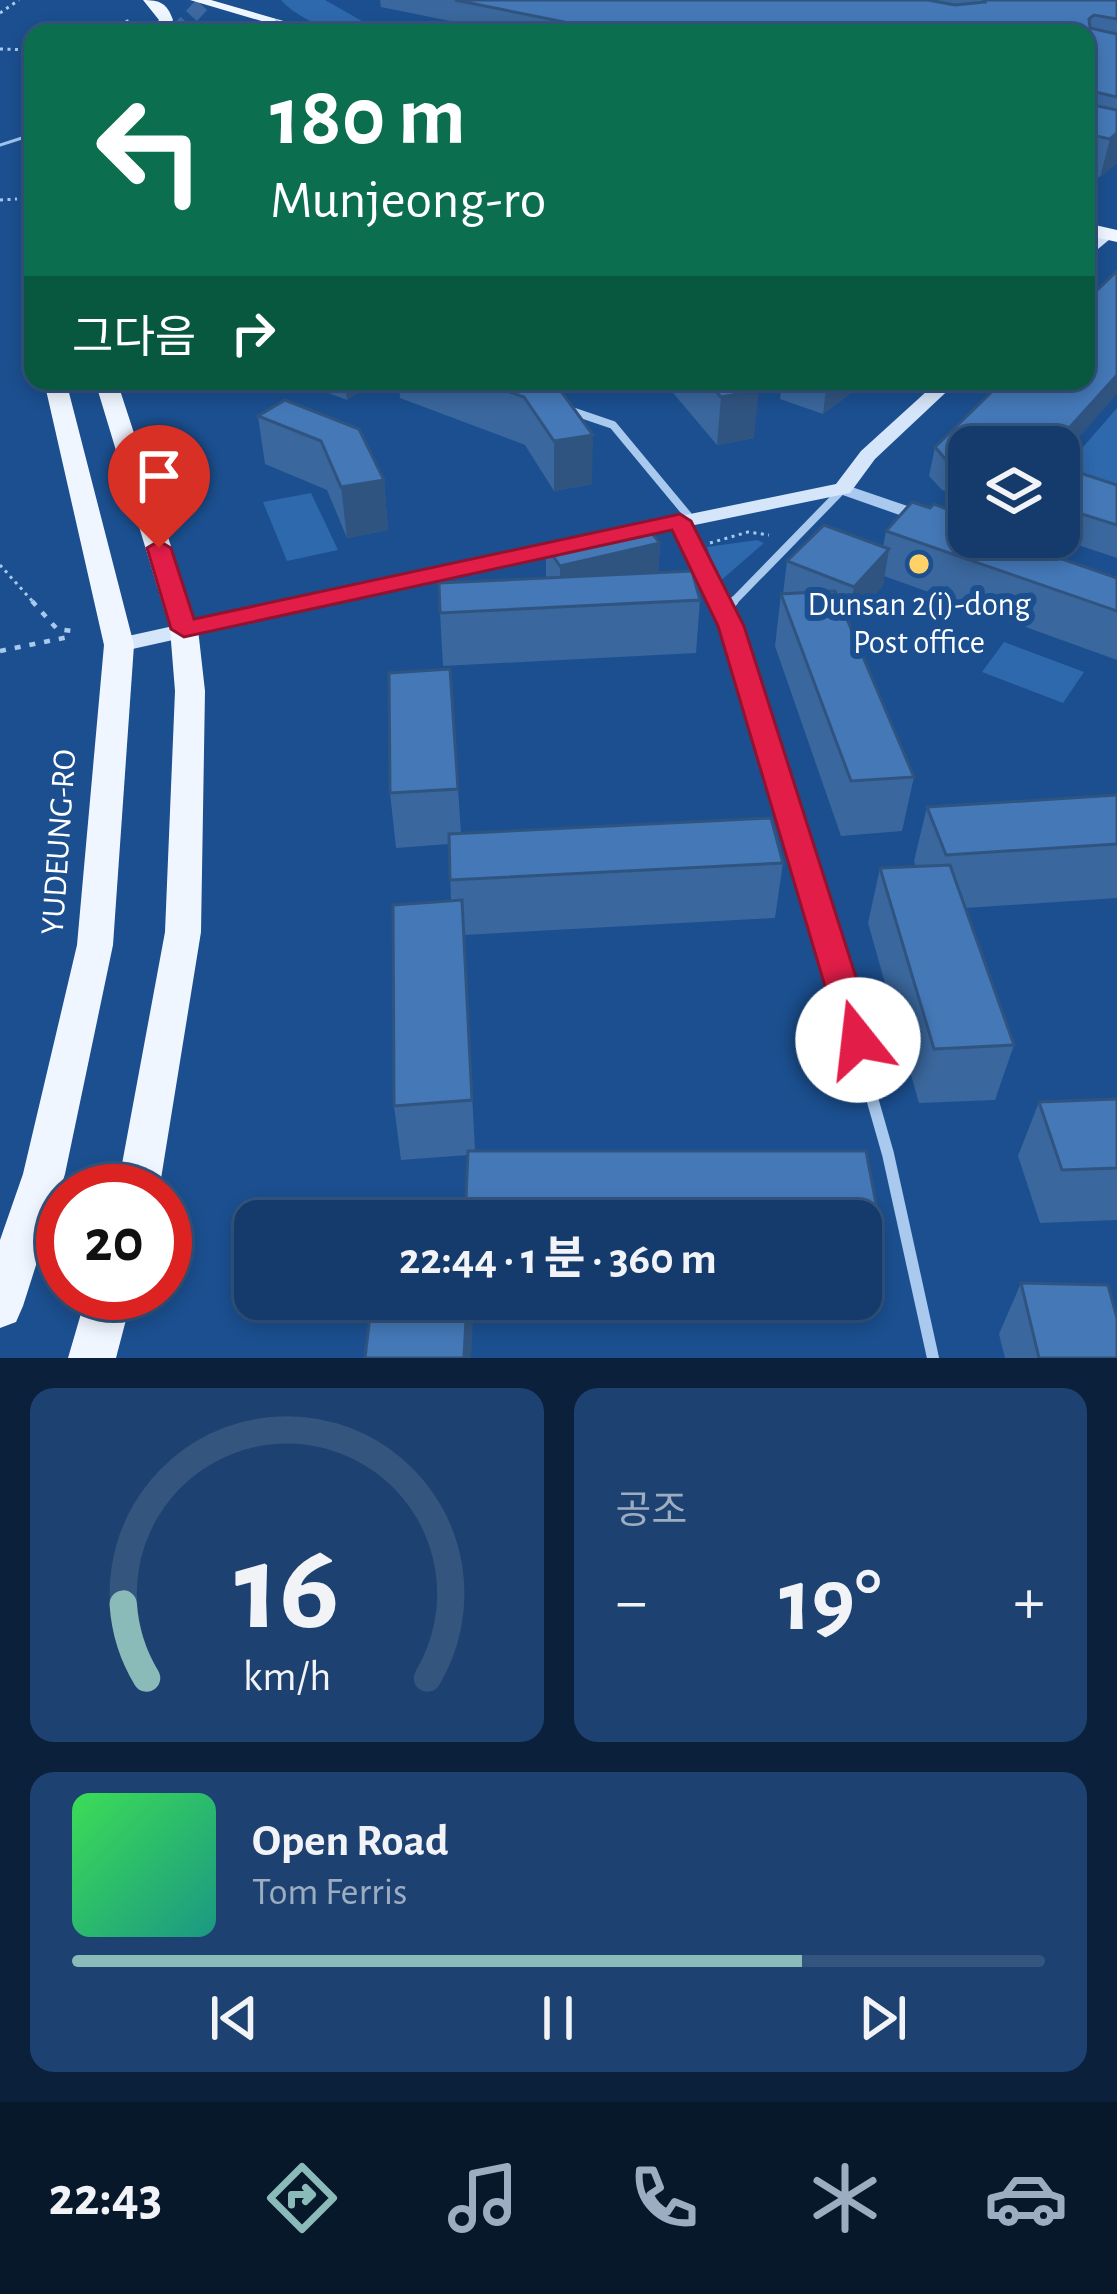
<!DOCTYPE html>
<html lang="ko">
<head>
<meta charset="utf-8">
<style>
  body { margin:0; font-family:"Alegreya Sans","Noto Sans KR",sans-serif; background:#1d4271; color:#f1f3f6; height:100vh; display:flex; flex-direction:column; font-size:45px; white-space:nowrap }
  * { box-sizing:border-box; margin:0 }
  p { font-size:39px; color:#9dadc1 }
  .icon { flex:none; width:66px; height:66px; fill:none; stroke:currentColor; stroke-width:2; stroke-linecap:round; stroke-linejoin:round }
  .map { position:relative; height:1358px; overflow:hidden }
  .sheet { display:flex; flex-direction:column; gap:30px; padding:30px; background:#0b203b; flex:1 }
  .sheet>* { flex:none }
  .top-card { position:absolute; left:24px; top:24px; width:1071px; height:366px; border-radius:24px; box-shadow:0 6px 18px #0003,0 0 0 3px #33557e; background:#0b6e4f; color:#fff; overflow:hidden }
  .tools { position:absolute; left:948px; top:426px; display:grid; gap:24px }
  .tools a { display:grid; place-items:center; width:132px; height:132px; border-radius:24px; background:#143b6b; box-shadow:0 6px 18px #0003,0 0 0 3px #33557e; font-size:60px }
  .speed { position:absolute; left:36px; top:1164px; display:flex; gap:24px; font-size:60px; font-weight:700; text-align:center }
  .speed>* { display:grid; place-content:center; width:156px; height:156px; border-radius:50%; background:#143b6b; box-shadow:0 6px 18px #0003,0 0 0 3px #33557e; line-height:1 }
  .speed .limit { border:18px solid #d22; background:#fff; color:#111 }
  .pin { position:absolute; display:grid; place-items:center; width:102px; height:102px; color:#fff; margin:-123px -51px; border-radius:50% 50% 50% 0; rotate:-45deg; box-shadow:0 0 12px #0007 }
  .pin .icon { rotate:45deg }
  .me { position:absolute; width:132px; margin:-66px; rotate:344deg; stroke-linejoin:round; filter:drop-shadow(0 0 9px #0008) }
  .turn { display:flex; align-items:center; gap:42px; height:252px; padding:0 48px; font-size:54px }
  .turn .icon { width:156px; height:156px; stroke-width:2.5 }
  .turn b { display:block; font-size:84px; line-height:102px }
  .then { display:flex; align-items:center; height:114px; padding:0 48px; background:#0003; gap:24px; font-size:45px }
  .big { font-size:90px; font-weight:700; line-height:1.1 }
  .sheet .tile { flex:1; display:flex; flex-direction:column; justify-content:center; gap:18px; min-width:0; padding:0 42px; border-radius:24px; background:#1d4271 }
  .sheet .dial { align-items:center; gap:0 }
  .dial svg { height:312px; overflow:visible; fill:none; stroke:#33557e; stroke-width:7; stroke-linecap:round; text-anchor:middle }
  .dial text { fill:#f1f3f6; stroke:none }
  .song { display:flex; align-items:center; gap:36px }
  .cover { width:144px; height:144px; border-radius:18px; background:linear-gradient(135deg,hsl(130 70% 55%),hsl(170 70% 35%)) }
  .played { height:12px; border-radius:6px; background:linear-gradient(90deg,#8bbbb9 75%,#33557e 75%) }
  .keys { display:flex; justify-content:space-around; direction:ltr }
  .heat { display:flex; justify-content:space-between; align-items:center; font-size:66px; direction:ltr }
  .sheet .tiles { flex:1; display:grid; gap:30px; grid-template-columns:1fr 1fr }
  .tile:last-child { grid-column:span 2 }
  .trip { position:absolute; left:234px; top:1200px; width:648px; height:120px; border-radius:24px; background:#143b6b; box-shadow:0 6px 18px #0003,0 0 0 3px #33557e; font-weight:700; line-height:120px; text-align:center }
  .tab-bar { display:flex; height:192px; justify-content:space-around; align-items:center; background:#08182b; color:#9dadc1 }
  .tab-bar .icon { width:84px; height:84px }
  .tab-bar .selected { color:#8bbbb9 }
  .tab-bar b { font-size:54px; color:#f1f3f6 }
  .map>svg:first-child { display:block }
</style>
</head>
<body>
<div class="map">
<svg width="1117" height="1358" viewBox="0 0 1117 1358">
  <rect width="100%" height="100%" fill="#1b4f8f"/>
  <g fill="#2e69ad">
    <path d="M281,0H325L362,21L415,33C367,33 316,37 281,0Z"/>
    <path d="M1117,408V486L1064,469Z"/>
    <path d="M311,493L338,550L287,561L263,502Z"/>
    <path d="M757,540L764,543L718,583L707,547Z"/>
    <path d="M1004,642L1084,672L1063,703L982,672Z"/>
  </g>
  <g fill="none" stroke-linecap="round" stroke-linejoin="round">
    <path stroke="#9cc4f0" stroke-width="3" d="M0,145L22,138"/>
    <path stroke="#3d69a0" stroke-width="15" stroke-dasharray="15 8" stroke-linecap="butt" d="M176,33L206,0"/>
    <g stroke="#a9c9ee" stroke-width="3" stroke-dasharray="3 4.5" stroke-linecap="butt">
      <path d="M0,13L19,0"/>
      <path d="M98,33L130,20L132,33"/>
      <path d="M0,49L33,50"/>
      <path d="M0,200L17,199"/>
      <path d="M710,543L748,532L769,535"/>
      <path d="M0,565L35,604"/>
    </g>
    <g stroke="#a9c9ee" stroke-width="4.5" stroke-dasharray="6 9" stroke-linecap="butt">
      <path d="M32,601L57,629L73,631"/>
      <path d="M0,651L73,636"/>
    </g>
    <g stroke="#a9c9ee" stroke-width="8">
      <path d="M569,410L613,425L691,519"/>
      <path d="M680,521L720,604"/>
      <path d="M731,604L843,489"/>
    </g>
    <g stroke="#a9c9ee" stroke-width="9">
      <path d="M718,601L825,933"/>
      <path d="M725,610L734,601"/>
    </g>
    <path stroke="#a9c9ee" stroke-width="12" d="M824,930L888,1154L933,1358"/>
    <path fill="#a9c9ee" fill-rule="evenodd" d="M843,484L969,527V537H975H962L837,493V485Z"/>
    <g fill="#d6e6fa" fill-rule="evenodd">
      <path d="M1103,231L1116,234L1086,259V246Z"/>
      <path d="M938,381H958L875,459L850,493L617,541L606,535L617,529L836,484L861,451Z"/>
      <path d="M578,537L589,543L586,548L119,652L107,645L119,638Z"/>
    </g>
    <g fill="#f0f6ff" fill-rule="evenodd">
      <path d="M143,0C160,0 167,3 173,20L164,33H150L159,20Z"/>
      <path d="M190,0H211L325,33H302Z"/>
      <path d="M1086,223L1117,230V242L1086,235Z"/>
      <path d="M44,381H66L134,645L113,945L65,1174L23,1306L16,1322L0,1328V1240L23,1174L77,945L104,645Z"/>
      <path d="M95,381H117L198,629L205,691L201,932L159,1191H117L165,932L175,691L170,629Z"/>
      <path d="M87,1293H133L116,1358H68Z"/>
    </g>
    <path stroke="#a9c9ee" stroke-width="3" stroke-dasharray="3 4.5" stroke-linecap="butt" d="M240,33L282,19"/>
  </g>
  <g fill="#3a679d">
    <path d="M380,0H1117V163L1100,177L1086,174V33H462L455,32V22L381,7Z"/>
    <path d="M296,381H370V386L347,400Z"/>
    <path d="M399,381H542L592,484L554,491L525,445L400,398Z"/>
    <path d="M663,381H750L754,438L717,445Z"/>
    <path d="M782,381H867L823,414L780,399Z"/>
    <path d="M285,400L384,480L388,530L347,538L327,490L265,464L258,416Z"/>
    <path d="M935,447H969V500L942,490L929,476Z"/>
    <path d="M1059,466L1117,485V558L1060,539L1063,531L1059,530Z"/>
    <path d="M886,531L1027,540L1025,546L1117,578V660L884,576L883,586L849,623L914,777L902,831L841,836L775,646L781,594H783L787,561L883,547Z"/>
    <path d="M660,543L658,573L700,600L696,653L443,666L440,613L546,578V546Z"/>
    <path d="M450,669L461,833L771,818L783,863L775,918L464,935L475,1151H866L881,1230L867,1282H861V1221H465L468,1155L401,1160L394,1106L393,905L451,901L449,844L396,848L390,793L389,673Z"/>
    <path d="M1117,795V898L965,908L1014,1045L995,1100L919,1103L868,923L880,868L916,867L914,861L927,807Z"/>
    <path d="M1117,1099V1220L1040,1223L1018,1156L1039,1102Z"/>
    <path d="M1021,1283L1117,1358H1005L999,1334Z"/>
  </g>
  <g fill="#305480">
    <path d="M1117,133V163L1100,177L1110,139Z"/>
    <path d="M1117,375V394L1059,460V447H1052Z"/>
    <path d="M345,381H370V386L347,400Z"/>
    <path d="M827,381H867L823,414Z"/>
    <path d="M759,390L754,438L717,445L721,397Z"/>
    <path d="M593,435L592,484L554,491V441Z"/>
    <path d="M384,480L388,530L347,538L341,487Z"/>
    <path d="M660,543L658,580L560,603V566Z"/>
    <path d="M889,549L883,586L848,624L854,587Z"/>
    <path d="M467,1299H472L473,1320L471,1358H464Z"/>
  </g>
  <g fill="#4478b7" stroke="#305480" stroke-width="3">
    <path d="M455,0H928L955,5L985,2L984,0H1117V19L1094,15L1089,19L1090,28L1117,34V97L1095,92L1088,98L1092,105L1117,110V133L1110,139L1086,134V33H596L582,30L589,27Z"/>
    <path d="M1117,271V375L1052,447H969V468L947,461L935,447L1003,381H1086V301Z"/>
    <path d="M479,381H542L558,387L593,435L554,441L524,397Z"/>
    <path d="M707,381H750L759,390L721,397Z"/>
    <path d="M285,400L359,429L384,480L341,487L321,441L258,416Z"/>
    <path d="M1059,466L1117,485V525L1069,510L1074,503L1059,498Z"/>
    <path d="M912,502L930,508L934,504L969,518V537H1019L1027,540L1022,545L1117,578V611L886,531Z"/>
    <path d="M644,524L660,543L560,566L546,546Z"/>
    <path d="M824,525L889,549L854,587L787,561Z"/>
    <path d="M692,571L700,600L440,613L439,583Z"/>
    <path d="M835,591L914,777L851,781L781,594Z"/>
    <path d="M450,669L458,789L390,793L389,673Z"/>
    <path d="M1117,795V844L946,855L927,807Z"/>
    <path d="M771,818L783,863L450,880L449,834Z"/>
    <path d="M950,865L1014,1045L934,1049L880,868Z"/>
    <path d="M462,900L472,1100L394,1106L393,905Z"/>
    <path d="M1117,1099V1168L1062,1170L1039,1102Z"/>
    <path d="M468,1151H866L881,1230H861V1221H465Z"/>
    <path d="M1021,1283L1108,1285L1117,1318V1358H1039Z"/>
    <path d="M372,1299H467L464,1358H365Z"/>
  </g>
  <path fill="#e11d48" stroke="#92132f" stroke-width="3" d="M680,514L691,521L744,626L876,1040L871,1050L858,1054L846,1050L841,1040L718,626L672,530L184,637L171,629L147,548L159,541L171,548L194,619Z"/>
  <circle fill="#ffd166" stroke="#1b4f8f" stroke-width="4.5" cx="919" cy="564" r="12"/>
  <g text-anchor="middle" stroke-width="12" stroke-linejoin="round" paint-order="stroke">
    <g font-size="33" fill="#fff" stroke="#1b4f8f">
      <text x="919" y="615">Dunsan 2(i)-dong<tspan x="919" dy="38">Post office</tspan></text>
    </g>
    <g font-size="33" fill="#fff" stroke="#1b4f8f">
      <text transform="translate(57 842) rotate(-86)" y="12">YUDEUNG-RO</text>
    </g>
  </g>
</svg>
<div class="tools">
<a><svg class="icon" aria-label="layers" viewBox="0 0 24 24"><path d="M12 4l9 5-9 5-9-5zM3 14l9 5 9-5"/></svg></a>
</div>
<div class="speed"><div class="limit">20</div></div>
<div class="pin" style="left:159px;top:548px;background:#d93025"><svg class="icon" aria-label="arrive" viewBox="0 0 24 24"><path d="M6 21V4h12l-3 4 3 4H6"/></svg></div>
<svg class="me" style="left:858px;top:1040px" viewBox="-20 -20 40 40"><circle r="19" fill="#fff"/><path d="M0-13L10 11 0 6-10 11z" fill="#e11d48"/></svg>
<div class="trip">22:44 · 1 분 · 360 m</div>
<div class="top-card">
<div class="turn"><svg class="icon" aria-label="left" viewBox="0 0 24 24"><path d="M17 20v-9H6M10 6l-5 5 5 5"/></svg><div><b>180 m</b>Munjeong-ro</div></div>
<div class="then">그다음<svg class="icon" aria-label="right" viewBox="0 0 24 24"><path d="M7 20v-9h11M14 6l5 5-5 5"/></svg></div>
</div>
</div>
<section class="sheet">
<div class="tiles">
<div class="tile dial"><svg viewBox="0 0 100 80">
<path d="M14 69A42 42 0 1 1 86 69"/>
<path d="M14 69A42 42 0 0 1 8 50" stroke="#8bbbb9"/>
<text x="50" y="56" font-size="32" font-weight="700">16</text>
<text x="50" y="72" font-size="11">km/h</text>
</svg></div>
<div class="tile"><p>공조</p>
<div class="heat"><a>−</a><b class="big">19°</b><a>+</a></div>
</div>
<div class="tile">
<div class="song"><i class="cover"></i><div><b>Open Road</b><p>Tom Ferris</p></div></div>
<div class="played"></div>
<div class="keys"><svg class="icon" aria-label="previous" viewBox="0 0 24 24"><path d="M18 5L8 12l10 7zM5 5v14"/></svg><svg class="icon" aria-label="pause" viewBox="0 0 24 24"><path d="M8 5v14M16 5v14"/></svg><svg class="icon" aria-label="next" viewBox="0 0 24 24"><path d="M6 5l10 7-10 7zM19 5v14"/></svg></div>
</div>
</div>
</section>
<nav class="tab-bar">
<b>22:43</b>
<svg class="icon selected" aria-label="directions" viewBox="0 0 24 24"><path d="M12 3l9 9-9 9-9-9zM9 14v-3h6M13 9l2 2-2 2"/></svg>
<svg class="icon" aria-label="music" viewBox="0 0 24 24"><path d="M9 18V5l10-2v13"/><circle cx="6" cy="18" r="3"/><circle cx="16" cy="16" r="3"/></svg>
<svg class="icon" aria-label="phone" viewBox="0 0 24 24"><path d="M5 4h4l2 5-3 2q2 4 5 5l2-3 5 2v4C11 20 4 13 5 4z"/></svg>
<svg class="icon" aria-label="climate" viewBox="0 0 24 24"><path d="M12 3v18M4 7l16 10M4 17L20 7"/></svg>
<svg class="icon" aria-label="car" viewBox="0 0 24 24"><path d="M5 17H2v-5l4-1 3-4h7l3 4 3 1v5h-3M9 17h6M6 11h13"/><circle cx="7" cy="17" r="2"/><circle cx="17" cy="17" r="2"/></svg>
</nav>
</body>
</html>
